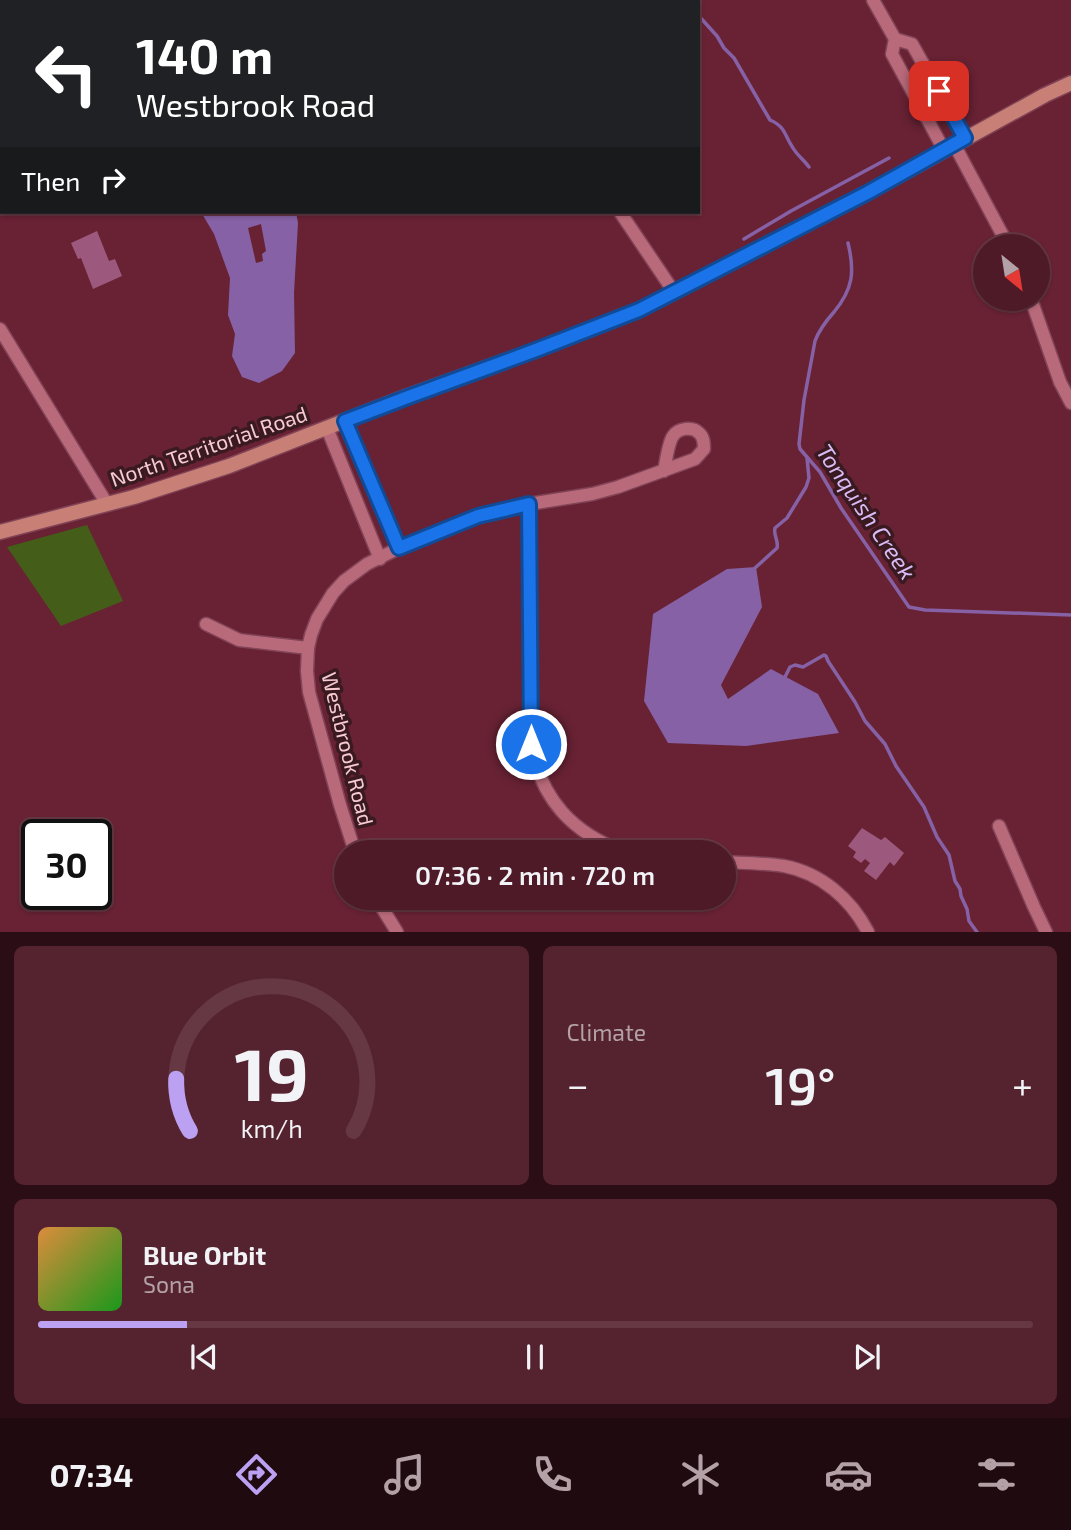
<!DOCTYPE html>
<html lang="en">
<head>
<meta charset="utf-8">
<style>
  body { margin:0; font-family:"Exo 2",sans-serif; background:#55232f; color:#f1f3f6; height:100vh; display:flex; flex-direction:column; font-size:26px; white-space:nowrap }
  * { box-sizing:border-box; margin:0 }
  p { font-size:23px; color:#b3a1a7 }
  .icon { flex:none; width:38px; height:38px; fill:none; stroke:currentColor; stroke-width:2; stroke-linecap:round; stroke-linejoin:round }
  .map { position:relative; height:932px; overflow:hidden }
  .sheet { display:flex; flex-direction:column; gap:14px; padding:14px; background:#2b0e15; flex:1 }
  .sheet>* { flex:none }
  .banner { position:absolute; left:0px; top:0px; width:700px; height:214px; box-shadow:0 2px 5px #0004,0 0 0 2px #653844; background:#202124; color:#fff; overflow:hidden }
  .needle { width:46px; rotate:150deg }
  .fabs { position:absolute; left:973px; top:234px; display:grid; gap:14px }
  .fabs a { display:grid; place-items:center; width:77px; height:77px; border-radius:50%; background:#4e1a27; box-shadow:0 2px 5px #0004,0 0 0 2px #653844; font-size:35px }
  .speed { position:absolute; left:21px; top:819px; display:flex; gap:14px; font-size:35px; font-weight:700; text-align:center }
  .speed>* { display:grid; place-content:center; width:91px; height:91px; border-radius:50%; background:#4e1a27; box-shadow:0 2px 5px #0004,0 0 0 2px #653844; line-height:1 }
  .speed .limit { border:4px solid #111; border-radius:10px; background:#fff; color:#111 }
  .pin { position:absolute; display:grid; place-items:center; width:60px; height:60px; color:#fff; margin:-30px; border-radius:14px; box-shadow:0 4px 10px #0006 }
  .me { position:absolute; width:77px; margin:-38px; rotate:0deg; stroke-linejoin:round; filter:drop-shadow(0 0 5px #0008) }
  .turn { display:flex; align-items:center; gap:24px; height:147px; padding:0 21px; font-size:32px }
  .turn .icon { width:91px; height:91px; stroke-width:2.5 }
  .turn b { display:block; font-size:49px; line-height:60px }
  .then { display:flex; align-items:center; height:66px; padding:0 21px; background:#0003; gap:14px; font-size:26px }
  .big { font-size:52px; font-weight:600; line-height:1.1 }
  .sheet .card { flex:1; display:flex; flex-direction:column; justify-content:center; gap:10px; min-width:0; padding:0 24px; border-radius:10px; background:#55232f }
  .sheet .dial { align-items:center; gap:0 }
  .dial svg { height:182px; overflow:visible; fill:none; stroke:#653844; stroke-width:7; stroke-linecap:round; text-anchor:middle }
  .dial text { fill:#f1f3f6; stroke:none }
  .song { display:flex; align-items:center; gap:21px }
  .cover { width:84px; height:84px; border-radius:10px; background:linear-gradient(135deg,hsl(30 70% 55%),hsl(120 70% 35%)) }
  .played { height:7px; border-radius:4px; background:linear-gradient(90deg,#bca0f2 15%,#653844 15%) }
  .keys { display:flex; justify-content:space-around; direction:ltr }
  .heat { display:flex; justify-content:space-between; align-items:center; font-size:38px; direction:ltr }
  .sheet .tiles { flex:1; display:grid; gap:14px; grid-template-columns:1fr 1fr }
  .card:last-child { grid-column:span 2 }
  .trip { position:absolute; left:334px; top:840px; width:402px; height:70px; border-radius:35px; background:#4e1a27; box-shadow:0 2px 5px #0004,0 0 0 2px #653844; font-weight:600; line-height:70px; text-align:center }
  .tabs { display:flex; height:112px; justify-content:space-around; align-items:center; background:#1f0a10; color:#b3a1a7 }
  .tabs .icon { width:49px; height:49px }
  .tabs .current { color:#bca0f2 }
  .tabs b { font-size:32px; color:#f1f3f6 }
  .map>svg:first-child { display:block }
</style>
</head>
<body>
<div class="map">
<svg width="1071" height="932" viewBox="0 0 1071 932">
  <rect width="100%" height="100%" fill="#682234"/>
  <path fill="#445e19" d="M87,525L123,601L61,626L7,547Z"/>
  <g fill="#8661a5" fill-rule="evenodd">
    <path d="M201,212H296L298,223L294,293L295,353L282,371L259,383L242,377L232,356L235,334L228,315L230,278L214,234ZM261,224L266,251L262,254L263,261L256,263L248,228Z"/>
    <path d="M756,567L762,607L721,685L728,699L771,669L818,694L839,733L746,746L668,743L644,701L653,614L727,569Z"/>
  </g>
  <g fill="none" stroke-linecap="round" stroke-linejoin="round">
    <g stroke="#8661a5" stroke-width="3.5">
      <path d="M69,0V2"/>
      <path d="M166,0L168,2"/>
      <path d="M694,0V2"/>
      <path d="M698,15L717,36L724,48L734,58L770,120C786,127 784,135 793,148C797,155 804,160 809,167"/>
      <path d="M744,239L791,211L889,158"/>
      <path d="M848,243C855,272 853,289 834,312C826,321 819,330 815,341L804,400L799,444L800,449L820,472L841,508L909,607L925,610L1071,615"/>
      <path d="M755,568L777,548C779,541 773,535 775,528L787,518L806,487L809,478L807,458"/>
      <path d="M783,681L790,667L795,665L803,667L824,655L826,656L828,661L855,702L865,721L885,744L896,766L924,807L937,837L949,855L955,881L960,889L961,896L967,909L969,921L977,932"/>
    </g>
  </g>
  <g fill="#9d597d">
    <path d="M97,231L109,261L115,259L122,276L93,289L81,258L78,259L71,243Z"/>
    <path d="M862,828L881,840L885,837L904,853L894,866L890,862L876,880L864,871L870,863L865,859L861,863L853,857L856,852L848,846Z"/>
  </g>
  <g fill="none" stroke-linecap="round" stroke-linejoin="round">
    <g stroke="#814356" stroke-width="15">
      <g id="minor">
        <path d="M348,0L349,2"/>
        <path d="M873,0L895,39L892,54L944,150"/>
        <path d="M895,39L912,44L965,138"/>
        <path d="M954,144L1009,247"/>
        <path d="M620,212L674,292"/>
        <path d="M1031,299L1060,382L1071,403"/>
        <path d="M0,329L107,504"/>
        <path d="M345,421L399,548"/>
        <path d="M327,428L380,559"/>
        <path d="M529,504L531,744C541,800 573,833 624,852"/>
        <path d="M206,624L239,640L308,648"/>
        <path d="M999,826L1034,907L1046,932"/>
        <path d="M355,852L340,805L309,692L307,671L308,648L311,635L317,619L333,593L344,581L367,564L399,548L478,516L529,504L592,494L618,487L695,459L704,449C704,444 704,437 699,433C693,426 678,428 673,436C668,443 666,462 664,471"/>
        <path d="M724,862C744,863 765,863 784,866C821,873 851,899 868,932"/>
        <path d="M376,898L397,932"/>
      </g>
    </g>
    <g stroke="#814356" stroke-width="17">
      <path id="secondary" d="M0,532L134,497L229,466L408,396L536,350L639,310L867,193L1045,95L1071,83"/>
    </g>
    <use href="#minor" stroke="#b96a7a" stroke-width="12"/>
    <use href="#secondary" stroke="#c87f76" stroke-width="14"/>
  </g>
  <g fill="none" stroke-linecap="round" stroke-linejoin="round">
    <g stroke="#114b97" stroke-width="18">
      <path id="route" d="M531,744L529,504L478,516L399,548L345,421L408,397L536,350L639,310L867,193L965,138L939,91"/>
    </g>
    <use href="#route" stroke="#1a73e8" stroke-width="12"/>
  </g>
  <g text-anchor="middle" stroke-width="7" stroke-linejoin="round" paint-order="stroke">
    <g font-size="21" fill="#f7cbd1" stroke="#3a1a21">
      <text transform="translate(209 447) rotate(-19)" y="7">North Territorial Road</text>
      <text transform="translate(347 749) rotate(76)" y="7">Westbrook Road</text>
    </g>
    <g font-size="23" font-style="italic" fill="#d9bcf5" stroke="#3a1a21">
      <text transform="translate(866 512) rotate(56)" y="8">Tonquish Creek</text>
    </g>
  </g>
</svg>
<div class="fabs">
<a><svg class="needle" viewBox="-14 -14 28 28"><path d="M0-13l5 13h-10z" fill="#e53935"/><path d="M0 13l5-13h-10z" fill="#b3a1a7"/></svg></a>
</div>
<div class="speed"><div class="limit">30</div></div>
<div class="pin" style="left:939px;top:91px;background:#d93025"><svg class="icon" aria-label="arrive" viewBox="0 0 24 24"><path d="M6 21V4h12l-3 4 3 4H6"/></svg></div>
<svg class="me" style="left:531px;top:744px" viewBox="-20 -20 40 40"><circle r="17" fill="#1a73e8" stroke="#fff" stroke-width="3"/><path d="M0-11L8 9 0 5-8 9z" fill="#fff"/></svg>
<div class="trip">07:36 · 2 min · 720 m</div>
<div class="banner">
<div class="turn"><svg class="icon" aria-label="left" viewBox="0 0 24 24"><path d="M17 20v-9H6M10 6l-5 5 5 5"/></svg><div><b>140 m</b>Westbrook Road</div></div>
<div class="then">Then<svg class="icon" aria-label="right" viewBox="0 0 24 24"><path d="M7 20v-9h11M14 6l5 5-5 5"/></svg></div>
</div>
</div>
<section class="sheet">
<div class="tiles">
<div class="card dial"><svg viewBox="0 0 100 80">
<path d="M14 69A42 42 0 1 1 86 69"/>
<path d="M14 69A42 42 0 0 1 8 46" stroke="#bca0f2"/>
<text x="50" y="56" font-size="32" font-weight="700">19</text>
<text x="50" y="72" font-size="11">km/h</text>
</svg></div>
<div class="card"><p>Climate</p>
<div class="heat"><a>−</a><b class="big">19°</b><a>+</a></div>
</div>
<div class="card">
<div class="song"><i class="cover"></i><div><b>Blue Orbit</b><p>Sona</p></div></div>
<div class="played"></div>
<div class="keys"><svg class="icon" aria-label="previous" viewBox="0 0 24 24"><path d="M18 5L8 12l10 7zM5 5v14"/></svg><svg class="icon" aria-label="pause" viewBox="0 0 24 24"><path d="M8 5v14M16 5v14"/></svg><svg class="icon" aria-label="next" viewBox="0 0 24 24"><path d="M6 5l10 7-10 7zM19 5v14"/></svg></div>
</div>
</div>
</section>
<nav class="tabs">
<b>07:34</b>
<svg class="icon current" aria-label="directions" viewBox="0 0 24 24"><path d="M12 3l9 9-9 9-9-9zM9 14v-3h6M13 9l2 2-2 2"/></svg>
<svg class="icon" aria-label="music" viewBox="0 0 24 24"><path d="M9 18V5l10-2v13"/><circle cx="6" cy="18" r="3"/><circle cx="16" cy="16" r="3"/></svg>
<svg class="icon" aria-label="phone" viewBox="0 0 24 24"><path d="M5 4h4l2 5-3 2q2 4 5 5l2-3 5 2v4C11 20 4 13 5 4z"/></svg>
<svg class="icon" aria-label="climate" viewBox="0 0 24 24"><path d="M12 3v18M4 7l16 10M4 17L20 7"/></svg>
<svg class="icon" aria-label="car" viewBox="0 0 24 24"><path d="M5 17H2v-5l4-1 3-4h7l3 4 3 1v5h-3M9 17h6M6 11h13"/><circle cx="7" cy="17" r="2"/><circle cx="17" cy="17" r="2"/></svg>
<svg class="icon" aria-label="filters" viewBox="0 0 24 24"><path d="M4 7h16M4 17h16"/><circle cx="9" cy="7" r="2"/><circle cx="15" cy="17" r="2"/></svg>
</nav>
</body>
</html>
